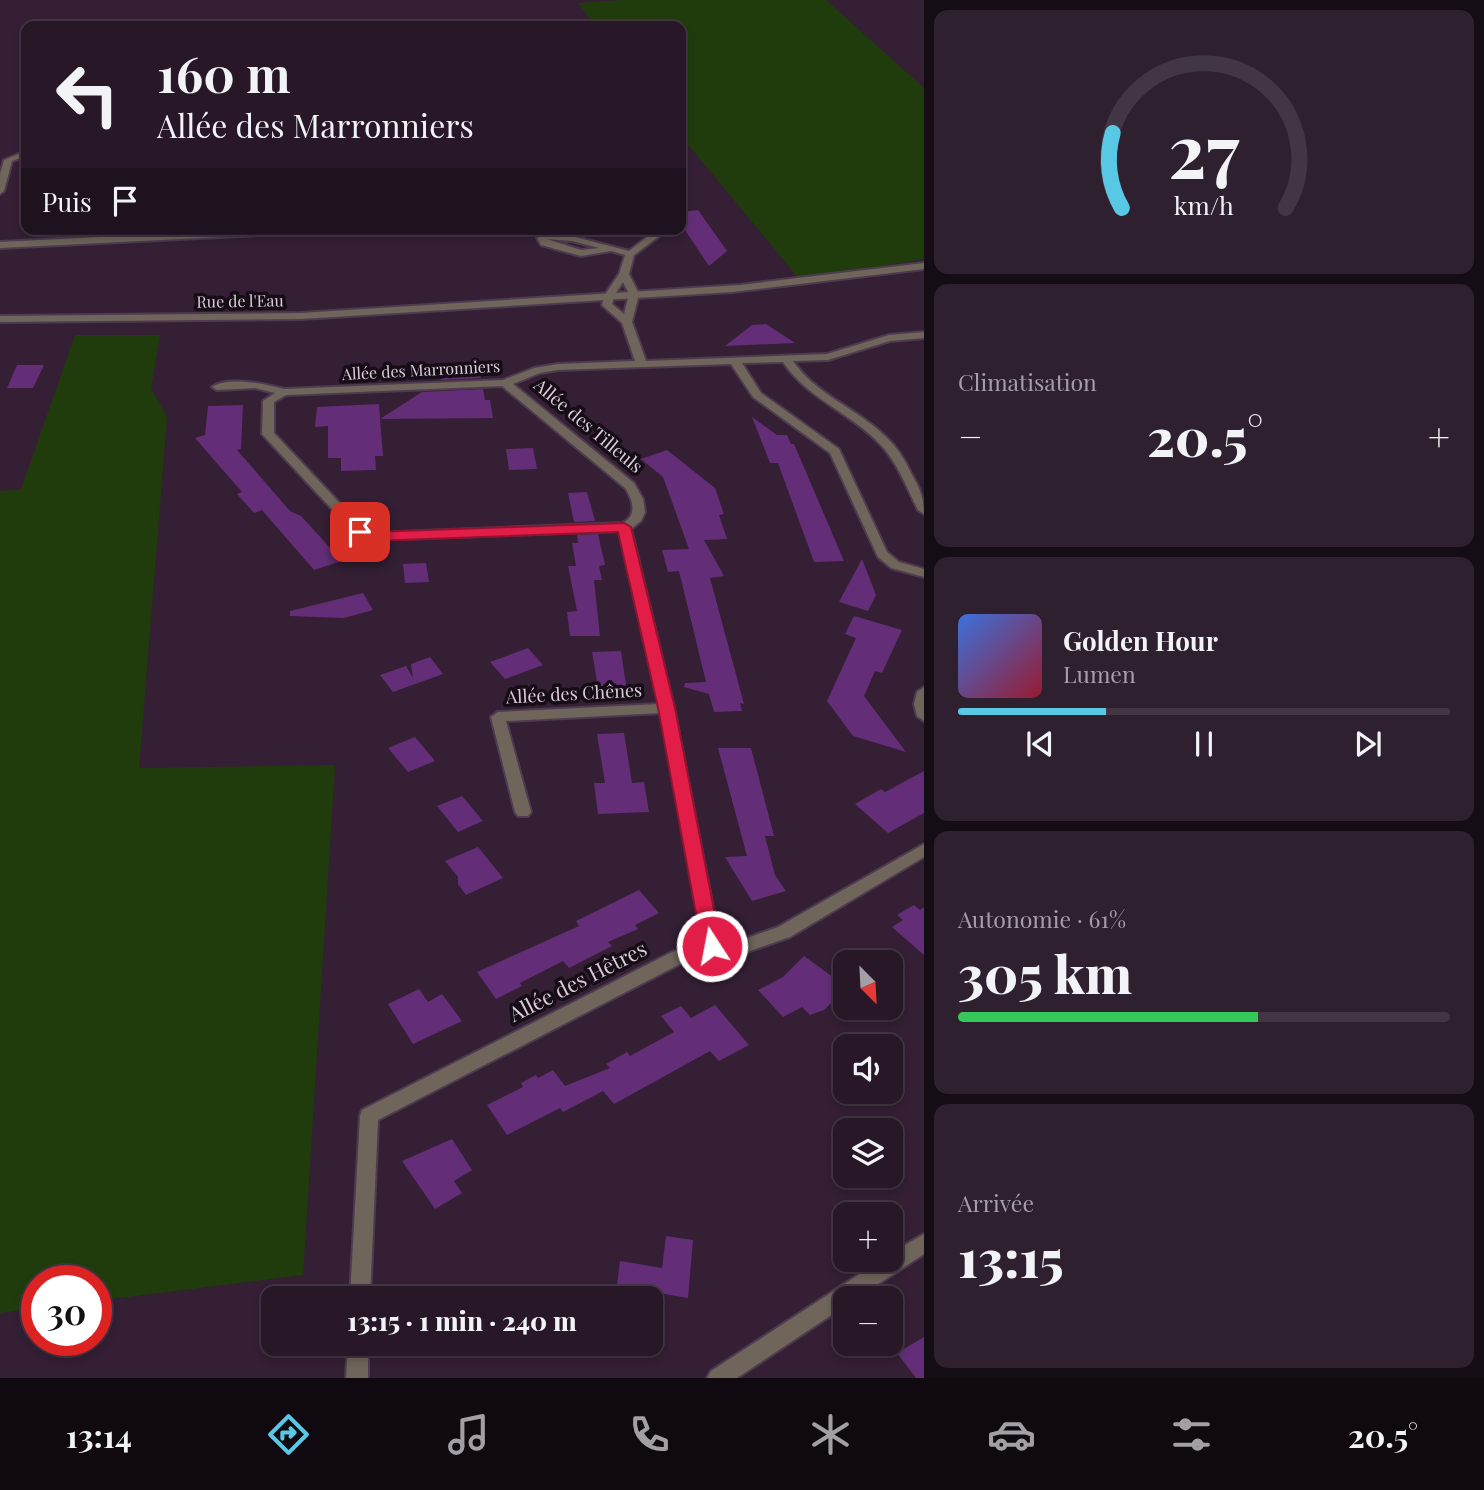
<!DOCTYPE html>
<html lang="fr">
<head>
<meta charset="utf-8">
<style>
  body { margin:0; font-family:"Playfair Display",serif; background:#2f202f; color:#f1f3f6; height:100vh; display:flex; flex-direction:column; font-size:26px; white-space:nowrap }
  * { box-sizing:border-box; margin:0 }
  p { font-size:23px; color:#a49fa7 }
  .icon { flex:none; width:38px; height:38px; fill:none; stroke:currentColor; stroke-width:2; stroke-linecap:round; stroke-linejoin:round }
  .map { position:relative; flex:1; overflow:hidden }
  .side { display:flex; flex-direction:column; gap:10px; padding:10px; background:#150d15; width:560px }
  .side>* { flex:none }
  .hud { position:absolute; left:21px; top:21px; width:665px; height:214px; border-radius:14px; box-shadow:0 4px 10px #0003,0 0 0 2px #433644; background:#271727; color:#f1f3f6; overflow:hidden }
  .needle { width:46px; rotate:156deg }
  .controls { position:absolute; left:833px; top:950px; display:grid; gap:14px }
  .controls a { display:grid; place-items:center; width:70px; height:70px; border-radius:14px; background:#271727; box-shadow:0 4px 10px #0003,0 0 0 2px #433644; font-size:35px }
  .speed { position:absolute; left:21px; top:1265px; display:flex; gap:14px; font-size:35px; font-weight:700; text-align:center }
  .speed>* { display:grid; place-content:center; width:91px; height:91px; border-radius:50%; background:#271727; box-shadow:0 4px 10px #0003,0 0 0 2px #433644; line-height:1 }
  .speed .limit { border:10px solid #d22; background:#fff; color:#111 }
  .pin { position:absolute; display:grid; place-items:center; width:60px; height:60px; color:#fff; margin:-30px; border-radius:14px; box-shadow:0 4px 10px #0006 }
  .me { position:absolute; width:77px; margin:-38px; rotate:349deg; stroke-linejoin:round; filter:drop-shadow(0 0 5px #0008) }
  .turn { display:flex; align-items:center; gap:24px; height:147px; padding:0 21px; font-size:32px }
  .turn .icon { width:91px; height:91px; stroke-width:2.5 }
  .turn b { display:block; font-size:49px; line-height:60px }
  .then { display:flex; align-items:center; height:66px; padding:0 21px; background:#0003; gap:14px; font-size:26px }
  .big { font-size:52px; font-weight:800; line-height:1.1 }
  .side .card { flex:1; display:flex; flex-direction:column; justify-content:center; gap:10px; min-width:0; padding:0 24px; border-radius:14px; background:#2f202f }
  .side .dial { align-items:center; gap:0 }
  .dial svg { height:182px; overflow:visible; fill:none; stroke:#433644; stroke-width:7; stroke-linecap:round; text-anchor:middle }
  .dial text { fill:#f1f3f6; stroke:none }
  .song { display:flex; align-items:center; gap:21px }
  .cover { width:84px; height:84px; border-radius:10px; background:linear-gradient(135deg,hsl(220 70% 55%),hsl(350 70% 35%)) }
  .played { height:7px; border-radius:4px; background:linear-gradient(90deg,#59c8e5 30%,#433644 30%) }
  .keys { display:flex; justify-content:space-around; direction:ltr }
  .heat { display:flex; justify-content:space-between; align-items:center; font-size:38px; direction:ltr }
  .charge { height:10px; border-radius:5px; background:linear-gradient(90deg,#34c759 61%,#433644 0) }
  .trip { position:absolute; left:261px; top:1286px; width:402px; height:70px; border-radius:14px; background:#271727; box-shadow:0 4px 10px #0003,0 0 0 2px #433644; font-weight:800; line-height:70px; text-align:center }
  .dock { display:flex; height:112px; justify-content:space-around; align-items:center; background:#100910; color:#a49fa7 }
  .dock .icon { width:49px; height:49px }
  .dock .selected { color:#59c8e5 }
  .dock b { font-size:32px; color:#f1f3f6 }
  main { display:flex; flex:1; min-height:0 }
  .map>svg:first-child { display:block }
</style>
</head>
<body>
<main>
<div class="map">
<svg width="924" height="1378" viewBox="0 0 924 1378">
  <rect width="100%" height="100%" fill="#341f34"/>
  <g fill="#213c0c">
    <path d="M623,0H826L924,88V259L800,280L681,136V26H595L578,3Z"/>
    <path d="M75,335H160L151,388L167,417L139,768L335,765L303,1275L96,1301V1281H37V1308L0,1313V491L21,489Z"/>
  </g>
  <g fill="#632e77">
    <path d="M698,210L727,251L709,266L681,224V212Z"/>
    <path d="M766,324L795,343L725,346L752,325Z"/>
    <path d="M477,357L481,378L440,380Z"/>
    <path d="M17,365H44L33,388H7Z"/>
    <path d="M483,389L485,400H490L493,418L380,419L383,456H375L376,470L341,471V458H328V426L315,427L317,407L379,404L380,419L422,392Z"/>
    <path d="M243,405L241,449L237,450L290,511L301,516L342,561L314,570L262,510L254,513L237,494L242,492L195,438L205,435L208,406Z"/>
    <path d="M752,417L777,435H787L791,444H794L844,561L814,562L778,463H770Z"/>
    <path d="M533,448L537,469L509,470L506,449Z"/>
    <path d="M667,450L715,488L724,514L719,515L727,539L704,540L724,576L710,578L744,704L740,703L742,711L714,712L709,694L684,687L685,683L706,682L679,571L668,572L662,550L689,549L663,477L641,459Z"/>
    <path d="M587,492L595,521L574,522L568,493Z"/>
    <path d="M598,534L605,565L599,566L602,580H594L600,636H570L567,612L577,611L568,566H576L572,543H578L577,535Z"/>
    <path d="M862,559L876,595L868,611L839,602Z"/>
    <path d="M426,563L429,582L405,583L403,564Z"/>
    <path d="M363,593L373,610L344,618L290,616V611Z"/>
    <path d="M854,616L902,630L882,673L875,671L864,696L906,752L853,736L827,701L856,638L845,634Z"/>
    <path d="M528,648L543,665L505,679L490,662Z"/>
    <path d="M621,651L627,692L599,693L592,652Z"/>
    <path d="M430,657L443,674L393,692L380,675L406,666L413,678L411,664Z"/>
    <path d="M624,733L632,783L644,782L649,812L598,814L594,783H605L597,734Z"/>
    <path d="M415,737L435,761L408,772L388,748Z"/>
    <path d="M718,748H751L774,836H765L775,875L786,891L752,901L725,857L747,856Z"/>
    <path d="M924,771V813L888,833L855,804L881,789L885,792Z"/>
    <path d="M462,796L483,821L458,832L437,806Z"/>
    <path d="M478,847L503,878L466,895L458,884V877L445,861Z"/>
    <path d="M639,890L659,913L635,925L638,929L608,942L612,946L569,968L563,961L520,983L522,986L496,999L477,972L579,926L576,921Z"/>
    <path d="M914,905L920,910L924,907V955L892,927L903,920L897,915Z"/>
    <path d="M804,956L841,983L843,992L824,1010L810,1015L802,1007L783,1017L758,990L783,977Z"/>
    <path d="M419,989L428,1002L442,994L462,1021L413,1044L388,1004Z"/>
    <path d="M715,1005L749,1045L719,1061L710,1051L614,1104L603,1091L563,1112L560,1108L507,1135L487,1105L523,1087L521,1083L536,1075L538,1078L553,1070L565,1086L610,1068L606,1064L627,1052L630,1056L674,1032L661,1016L681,1006L691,1018Z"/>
    <path d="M452,1139L472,1170L454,1181L462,1193L435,1209L402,1161Z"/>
    <path d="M666,1236L693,1240L688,1298L617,1286L620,1261L662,1268Z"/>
    <path d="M924,1337V1378H916L897,1353Z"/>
  </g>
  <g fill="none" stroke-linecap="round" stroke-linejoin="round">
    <g stroke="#4f3b4f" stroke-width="4">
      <g id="minor">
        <path d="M26,151V156L12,161L4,191L0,194V174L4,160Z"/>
        <path d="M260,229H325L321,232L0,248V242Z"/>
        <path d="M654,229H663L665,232L634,255L629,274L639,294L632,322L646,361L827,354L889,335L924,332V338L890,341L828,360L793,361C817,396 857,408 886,437C897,447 905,460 911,473C919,487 924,497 924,514L918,510C906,486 896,459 877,441C847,411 807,398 783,362L742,363L761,393L839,449L887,552L899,562L924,569V577L891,568L878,557L830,453L753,397L731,364L558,370L540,373L513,384L634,483L643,499L645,512L641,521L631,529L674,708L719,939L747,938L778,927L924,844V857L790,937L747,952L712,953L684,962L378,1120L370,1298H350L360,1116L362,1110L672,952L703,942L661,713L506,721L531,812L528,816H518L515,812L491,717L498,712L659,704L619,531L368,540L356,535L262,434L263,401L275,393L255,388L217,390L212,387C228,376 265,384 284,389L503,380L534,368L558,364L635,361L622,323L602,305L604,296L619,274L625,255L611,251L581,256L541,245L537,238L550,233H560L629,251L655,231ZM547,239L572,241L599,248L581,250ZM623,282L629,294L624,314L612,304L614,296ZM502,386L625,488C633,500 638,516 622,523L374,533L364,529L274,433V402L286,395Z"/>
        <path d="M924,687V721L917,716L914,704L917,692Z"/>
        <path d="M924,1234V1254L857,1298H845V1306L737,1378H707L711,1371L881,1260H891V1253Z"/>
        <path d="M348,1344H368V1378H346Z"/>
      </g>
    </g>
    <g stroke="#4f3b4f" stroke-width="4">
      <path id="tertiary" d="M924,263V269L732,292L301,319L0,322V316L301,313L740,285Z"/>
    </g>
    <use href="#minor" fill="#6f655a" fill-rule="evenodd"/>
    <use href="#tertiary" fill="#6f655a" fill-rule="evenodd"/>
  </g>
  <path fill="#e11d48" stroke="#92132f" stroke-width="2" d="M624,523L631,527L675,708L721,946L712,954L702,946L658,708L618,532L372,541L353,532L360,528L373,532Z"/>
  <g text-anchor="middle" stroke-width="7" stroke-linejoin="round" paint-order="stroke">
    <g font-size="16" fill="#daccda" stroke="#160d16">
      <text transform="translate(240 301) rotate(-1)" y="6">Rue de l'Eau</text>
      <text transform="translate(421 370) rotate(-3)" y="6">Allée des Marronniers</text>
    </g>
    <g font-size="18" fill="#daccda" stroke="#160d16">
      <text transform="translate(588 426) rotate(40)" y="6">Allée des Tilleuls</text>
      <text transform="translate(574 694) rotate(-3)" y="6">Allée des Chênes</text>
    </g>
    <g font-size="21" fill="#daccda" stroke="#160d16">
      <text transform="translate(578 982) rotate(-27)" y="7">Allée des Hêtres</text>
    </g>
  </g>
</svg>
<div class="controls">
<a><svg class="needle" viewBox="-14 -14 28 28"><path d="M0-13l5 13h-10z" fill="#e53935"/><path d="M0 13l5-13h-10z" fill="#a49fa7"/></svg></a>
<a><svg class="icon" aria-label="sound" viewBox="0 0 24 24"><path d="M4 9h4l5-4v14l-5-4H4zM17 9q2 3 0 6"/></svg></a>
<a><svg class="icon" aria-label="layers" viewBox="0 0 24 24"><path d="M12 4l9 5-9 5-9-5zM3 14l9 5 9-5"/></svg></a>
<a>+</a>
<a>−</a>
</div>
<div class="speed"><div class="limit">30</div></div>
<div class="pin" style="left:360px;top:532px;background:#d93025"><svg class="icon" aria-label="arrive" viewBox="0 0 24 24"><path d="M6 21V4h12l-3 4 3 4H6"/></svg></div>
<svg class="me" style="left:712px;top:946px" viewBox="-20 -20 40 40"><circle r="17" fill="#e11d48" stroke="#fff" stroke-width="3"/><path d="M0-11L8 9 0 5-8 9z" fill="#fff"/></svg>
<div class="trip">13:15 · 1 min · 240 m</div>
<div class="hud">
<div class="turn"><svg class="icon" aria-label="left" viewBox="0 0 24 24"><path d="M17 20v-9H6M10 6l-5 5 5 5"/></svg><div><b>160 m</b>Allée des Marronniers</div></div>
<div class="then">Puis<svg class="icon" aria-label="arrive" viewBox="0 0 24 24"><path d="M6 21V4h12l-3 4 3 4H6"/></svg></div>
</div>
</div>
<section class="side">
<div class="card dial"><svg viewBox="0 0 100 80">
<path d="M14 69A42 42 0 1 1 86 69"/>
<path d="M14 69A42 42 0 0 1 10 36" stroke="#59c8e5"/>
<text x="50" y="56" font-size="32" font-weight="700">27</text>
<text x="50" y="72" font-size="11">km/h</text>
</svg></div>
<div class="card"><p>Climatisation</p>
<div class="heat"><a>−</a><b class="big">20.5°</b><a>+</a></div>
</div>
<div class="card">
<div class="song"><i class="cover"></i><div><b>Golden Hour</b><p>Lumen</p></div></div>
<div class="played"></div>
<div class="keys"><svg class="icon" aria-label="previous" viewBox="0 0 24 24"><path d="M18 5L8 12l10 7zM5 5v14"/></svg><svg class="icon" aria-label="pause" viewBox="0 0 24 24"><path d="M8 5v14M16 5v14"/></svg><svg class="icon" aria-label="next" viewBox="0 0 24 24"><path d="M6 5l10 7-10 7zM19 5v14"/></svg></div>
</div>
<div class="card"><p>Autonomie · 61%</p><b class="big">305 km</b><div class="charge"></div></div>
<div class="card"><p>Arrivée</p><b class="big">13:15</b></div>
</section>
</main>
<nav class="dock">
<b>13:14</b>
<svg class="icon selected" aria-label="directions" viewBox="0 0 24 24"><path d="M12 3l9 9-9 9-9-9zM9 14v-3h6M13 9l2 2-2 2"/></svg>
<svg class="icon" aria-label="music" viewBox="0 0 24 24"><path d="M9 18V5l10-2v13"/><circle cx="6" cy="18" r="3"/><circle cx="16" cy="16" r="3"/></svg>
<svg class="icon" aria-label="phone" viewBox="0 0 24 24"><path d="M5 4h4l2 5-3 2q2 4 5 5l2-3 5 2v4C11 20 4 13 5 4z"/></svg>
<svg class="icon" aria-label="climate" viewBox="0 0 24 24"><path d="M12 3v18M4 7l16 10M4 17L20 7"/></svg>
<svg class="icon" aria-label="car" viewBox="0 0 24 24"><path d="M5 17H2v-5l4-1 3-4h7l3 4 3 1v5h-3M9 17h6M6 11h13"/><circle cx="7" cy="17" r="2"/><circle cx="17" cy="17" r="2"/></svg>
<svg class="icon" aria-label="filters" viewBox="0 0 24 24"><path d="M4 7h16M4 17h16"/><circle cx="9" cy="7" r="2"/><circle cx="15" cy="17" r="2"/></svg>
<b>20.5°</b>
</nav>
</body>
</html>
